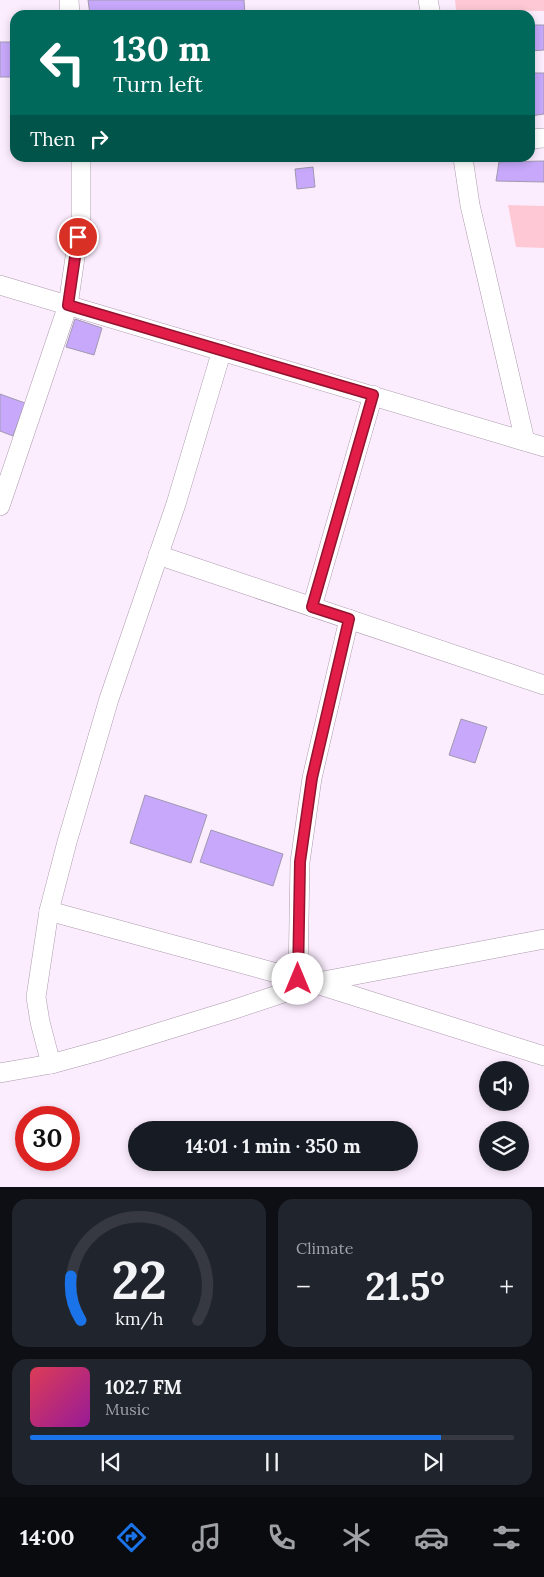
<!DOCTYPE html>
<html lang="en">
<head>
<meta charset="utf-8">
<style>
  body { margin:0; font-family:Lora,serif; background:#20242c; color:#f1f3f6; height:100vh; display:flex; flex-direction:column; font-size:19px; white-space:nowrap }
  * { box-sizing:border-box; margin:0 }
  p { font-size:16px; color:#9ea1a6 }
  .icon { flex:none; width:28px; height:28px; fill:none; stroke:currentColor; stroke-width:2; stroke-linecap:round; stroke-linejoin:round }
  .map { position:relative; height:1187px; overflow:hidden }
  .side { display:flex; flex-direction:column; gap:12px; padding:12px; background:#0d0f14; flex:1 }
  .side>* { flex:none }
  .banner { position:absolute; left:10px; top:10px; width:525px; height:152px; border-radius:15px; box-shadow:0 2px 8px #0003; background:#00695c; color:#fff; overflow:hidden }
  .tools { position:absolute; left:479px; top:1061px; display:grid; gap:10px }
  .tools a { display:grid; place-items:center; width:50px; height:50px; border-radius:50%; background:#171b24; box-shadow:0 2px 8px #0003; font-size:25px }
  .speed { position:absolute; left:15px; top:1106px; display:flex; gap:10px; font-size:25px; font-weight:700; text-align:center }
  .speed>* { display:grid; place-content:center; width:65px; height:65px; border-radius:50%; background:#171b24; box-shadow:0 2px 8px #0003; line-height:1 }
  .speed .limit { border:8px solid #d22; background:#fff; color:#111 }
  .pin { position:absolute; display:grid; place-items:center; width:42px; height:42px; color:#fff; margin:-21px; border:2px solid #fff; border-radius:50%; box-shadow:0 1px 5px #0007 }
  .me { position:absolute; width:55px; margin:-28px; rotate:0deg; stroke-linejoin:round; filter:drop-shadow(0 0 4px #0008) }
  .turn { display:flex; align-items:center; gap:18px; height:105px; padding:0 20px; font-size:22px }
  .turn .icon { width:65px; height:65px; stroke-width:2.5 }
  .turn b { display:block; font-size:35px; line-height:42px }
  .then { display:flex; align-items:center; height:48px; padding:0 20px; background:#0003; gap:10px; font-size:19px }
  .big { font-size:38px; font-weight:700; line-height:1.1 }
  .side .tile { flex:1; display:flex; flex-direction:column; justify-content:center; gap:8px; min-width:0; padding:0 18px; border-radius:15px; background:#20242c }
  .side .dial { align-items:center; gap:0 }
  .dial svg { height:130px; overflow:visible; fill:none; stroke:#363941; stroke-width:7; stroke-linecap:round; text-anchor:middle }
  .dial text { fill:#f1f3f6; stroke:none }
  .song { display:flex; align-items:center; gap:15px }
  .cover { width:60px; height:60px; border-radius:8px; background:linear-gradient(135deg,hsl(350 70% 55%),hsl(300 70% 35%)) }
  .played { height:5px; border-radius:2px; background:linear-gradient(90deg,#1a73e8 85%,#363941 85%) }
  .keys { display:flex; justify-content:space-around; direction:ltr }
  .heat { display:flex; justify-content:space-between; align-items:center; font-size:28px; direction:ltr }
  .side .tiles { flex:1; display:grid; gap:12px; grid-template-columns:1fr 1fr }
  .tile:last-child { grid-column:span 2 }
  .trip { position:absolute; left:128px; top:1121px; width:290px; height:50px; border-radius:25px; background:#171b24; box-shadow:0 2px 8px #0003; font-weight:700; line-height:50px; text-align:center }
  .tab-bar { display:flex; height:80px; justify-content:space-around; align-items:center; background:#090b0e; color:#9ea1a6 }
  .tab-bar .icon { width:35px; height:35px }
  .tab-bar .selected { color:#1a73e8 }
  .tab-bar b { font-size:22px; color:#f1f3f6 }
  .map>svg:first-child { display:block }
</style>
</head>
<body>
<div class="map">
<svg width="544" height="1187" viewBox="0 0 544 1187">
  <rect width="100%" height="100%" fill="#fcedfe"/>
  <g fill="#fec9d4">
    <path d="M455,0H544V11L456,10Z"/>
    <path d="M508,205L544,206V248L516,247Z"/>
  </g>
  <g fill="#c7a8fb" stroke="#a199b0">
    <path d="M88,0H244L245,15H90Z"/>
    <path d="M530,25H544V50L530,51Z"/>
    <rect x="0" y="42" width="15" height="35"/>
    <path d="M530,73H544V114L530,116Z"/>
    <path d="M544,161V182L496,181L499,162Z"/>
    <path d="M313,167L315,187L297,189L295,169Z"/>
    <path d="M75,319L102,328L94,355L66,347Z"/>
    <path d="M0,394L25,403L13,436L0,431Z"/>
    <path d="M461,719L487,727L475,763L449,755Z"/>
    <path d="M145,795L207,815L191,863L130,843Z"/>
    <path d="M211,830L283,854L273,886L200,862Z"/>
  </g>
  <g fill="none" stroke-linecap="round" stroke-linejoin="round">
    <g stroke="#ab9aad" stroke-width="20">
      <g id="street">
        <path d="M69,0L70,15"/>
        <path d="M428,0L431,15"/>
        <path d="M530,139L544,138"/>
        <path d="M463,158L470,205L525,441"/>
        <path d="M0,285L544,447"/>
        <path d="M0,506L68,305L81,217V158"/>
        <path d="M158,555L544,685"/>
        <path d="M312,607L373,395"/>
        <path d="M49,911L313,983L544,1056"/>
        <path d="M298,979L300,862L312,778L349,619"/>
        <path d="M51,1064L40,1022L36,997L49,911L67,842L109,699L176,504L222,350"/>
        <path d="M0,1073L51,1064L102,1050L232,1010L313,983L544,939"/>
      </g>
    </g>
    <use href="#street" stroke="#fff" stroke-width="19"/>
  </g>
  <g fill="none" stroke-linecap="round" stroke-linejoin="round">
    <g stroke="#92132f" stroke-width="12">
      <path id="route" d="M78,237L68,305L373,395L312,607L349,619L312,778L300,862L298,979"/>
    </g>
    <use href="#route" stroke="#e11d48" stroke-width="9"/>
  </g>
</svg>
<div class="tools">
<a><svg class="icon" aria-label="sound" viewBox="0 0 24 24"><path d="M4 9h4l5-4v14l-5-4H4zM17 9q2 3 0 6"/></svg></a>
<a><svg class="icon" aria-label="layers" viewBox="0 0 24 24"><path d="M12 4l9 5-9 5-9-5zM3 14l9 5 9-5"/></svg></a>
</div>
<div class="speed"><div class="limit">30</div></div>
<div class="pin" style="left:78px;top:237px;background:#d93025"><svg class="icon" aria-label="arrive" viewBox="0 0 24 24"><path d="M6 21V4h12l-3 4 3 4H6"/></svg></div>
<svg class="me" style="left:298px;top:979px" viewBox="-20 -20 40 40"><circle r="19" fill="#fff"/><path d="M0-13L10 11 0 6-10 11z" fill="#e11d48"/></svg>
<div class="trip">14:01 · 1 min · 350 m</div>
<div class="banner">
<div class="turn"><svg class="icon" aria-label="left" viewBox="0 0 24 24"><path d="M17 20v-9H6M10 6l-5 5 5 5"/></svg><div><b>130 m</b>Turn left</div></div>
<div class="then">Then<svg class="icon" aria-label="right" viewBox="0 0 24 24"><path d="M7 20v-9h11M14 6l5 5-5 5"/></svg></div>
</div>
</div>
<section class="side">
<div class="tiles">
<div class="tile dial"><svg viewBox="0 0 100 80">
<path d="M14 69A42 42 0 1 1 86 69"/>
<path d="M14 69A42 42 0 0 1 8 42" stroke="#1a73e8"/>
<text x="50" y="56" font-size="32" font-weight="700">22</text>
<text x="50" y="72" font-size="11">km/h</text>
</svg></div>
<div class="tile"><p>Climate</p>
<div class="heat"><a>−</a><b class="big">21.5°</b><a>+</a></div>
</div>
<div class="tile">
<div class="song"><i class="cover"></i><div><b>102.7 FM</b><p>Music</p></div></div>
<div class="played"></div>
<div class="keys"><svg class="icon" aria-label="previous" viewBox="0 0 24 24"><path d="M18 5L8 12l10 7zM5 5v14"/></svg><svg class="icon" aria-label="pause" viewBox="0 0 24 24"><path d="M8 5v14M16 5v14"/></svg><svg class="icon" aria-label="next" viewBox="0 0 24 24"><path d="M6 5l10 7-10 7zM19 5v14"/></svg></div>
</div>
</div>
</section>
<nav class="tab-bar">
<b>14:00</b>
<svg class="icon selected" aria-label="directions" viewBox="0 0 24 24"><path d="M12 3l9 9-9 9-9-9zM9 14v-3h6M13 9l2 2-2 2"/></svg>
<svg class="icon" aria-label="music" viewBox="0 0 24 24"><path d="M9 18V5l10-2v13"/><circle cx="6" cy="18" r="3"/><circle cx="16" cy="16" r="3"/></svg>
<svg class="icon" aria-label="phone" viewBox="0 0 24 24"><path d="M5 4h4l2 5-3 2q2 4 5 5l2-3 5 2v4C11 20 4 13 5 4z"/></svg>
<svg class="icon" aria-label="climate" viewBox="0 0 24 24"><path d="M12 3v18M4 7l16 10M4 17L20 7"/></svg>
<svg class="icon" aria-label="car" viewBox="0 0 24 24"><path d="M5 17H2v-5l4-1 3-4h7l3 4 3 1v5h-3M9 17h6M6 11h13"/><circle cx="7" cy="17" r="2"/><circle cx="17" cy="17" r="2"/></svg>
<svg class="icon" aria-label="filters" viewBox="0 0 24 24"><path d="M4 7h16M4 17h16"/><circle cx="9" cy="7" r="2"/><circle cx="15" cy="17" r="2"/></svg>
</nav>
</body>
</html>
